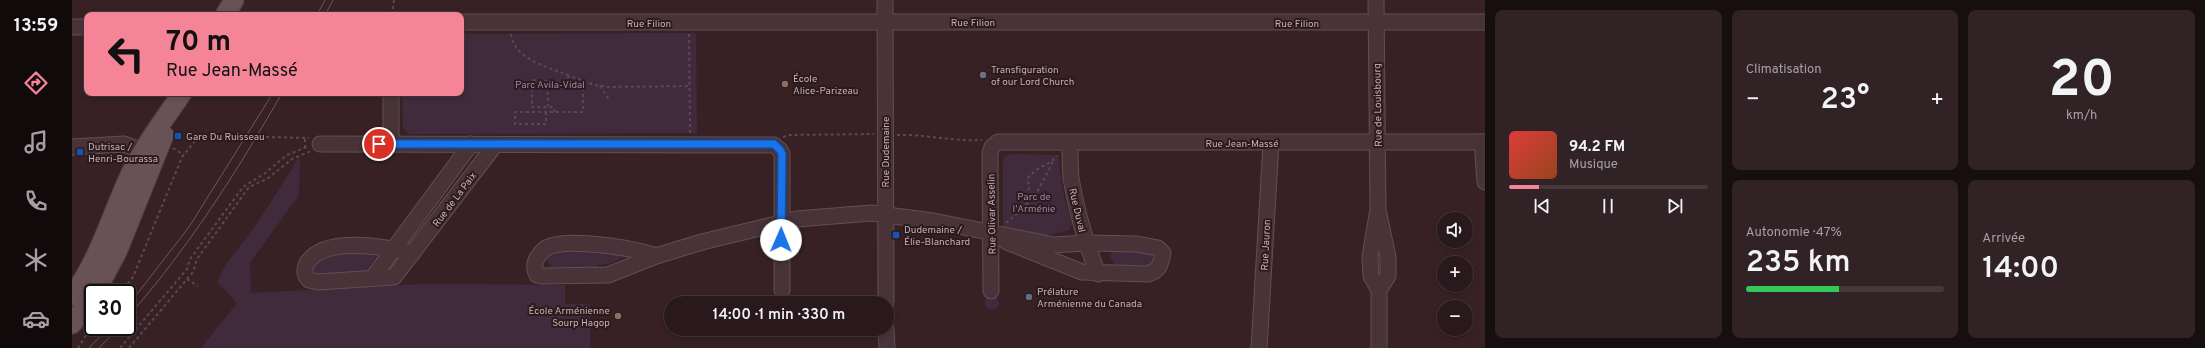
<!DOCTYPE html>
<html lang="fr">
<head>
<meta charset="utf-8">
<style>
  body { margin:0; font-family:Overpass,sans-serif; background:#312225; color:#f1f3f6; height:100vh; display:flex; flex-direction:column; font-size:15px; white-space:nowrap }
  * { box-sizing:border-box; margin:0 }
  p { font-size:13px; color:#a5a0a3 }
  .icon { flex:none; width:22px; height:22px; fill:none; stroke:currentColor; stroke-width:2; stroke-linecap:round; stroke-linejoin:round }
  .map { position:relative; flex:1; overflow:hidden }
  .side { display:flex; flex-direction:column; gap:10px; padding:10px; background:#170e0f; width:720px }
  .side>* { flex:none }
  .top-card { position:absolute; left:12px; top:12px; width:380px; height:84px; border-radius:8px; box-shadow:0 2px 6px #0003,0 0 0 1px #45383b; background:#f48496; color:#111; overflow:hidden }
  .controls { position:absolute; left:1365px; top:212px; display:grid; gap:8px }
  .controls a { display:grid; place-items:center; width:36px; height:36px; border-radius:50%; background:#29191c; box-shadow:0 2px 6px #0003,0 0 0 1px #45383b; font-size:20px }
  .speed { position:absolute; left:12px; top:284px; display:flex; gap:8px; font-size:20px; font-weight:700; text-align:center }
  .speed>* { display:grid; place-content:center; width:52px; height:52px; border-radius:50%; background:#29191c; box-shadow:0 2px 6px #0003,0 0 0 1px #45383b; line-height:1 }
  .speed .limit { border:2px solid #111; border-radius:6px; background:#fff; color:#111 }
  .pin { position:absolute; display:grid; place-items:center; width:34px; height:34px; color:#fff; margin:-17px; border:2px solid #fff; border-radius:50%; box-shadow:0 1px 4px #0007 }
  .me { position:absolute; width:44px; margin:-22px; rotate:1deg; stroke-linejoin:round; filter:drop-shadow(0 0 3px #0008) }
  .turn { display:flex; align-items:center; gap:14px; height:84px; padding:0 16px; font-size:18px }
  .turn .icon { width:52px; height:52px; stroke-width:2.5 }
  .turn b { display:block; font-size:28px; line-height:34px }
  .big { font-size:30px; font-weight:600; line-height:1.1 }
  .side .tile { flex:1; display:flex; flex-direction:column; justify-content:center; gap:6px; min-width:0; padding:0 14px; border-radius:8px; background:#312225 }
  .side .dial { align-items:center; gap:0 }
  .dial b { font-size:52px; line-height:1 }
  .song { display:flex; align-items:center; gap:12px }
  .cover { width:48px; height:48px; border-radius:6px; background:linear-gradient(135deg,hsl(0 70% 55%),hsl(20 70% 35%)) }
  .played { height:4px; border-radius:2px; background:linear-gradient(90deg,#f48496 15%,#45383b 15%) }
  .keys { display:flex; justify-content:space-around; direction:ltr }
  .heat { display:flex; justify-content:space-between; align-items:center; font-size:22px; direction:ltr }
  .charge { height:6px; border-radius:3px; background:linear-gradient(90deg,#34c759 47%,#45383b 0) }
  .side .tiles { flex:1; display:grid; gap:10px; grid-template-columns:repeat(3,1fr) }
  .tile:first-child { grid-row:span 2 }
  .trip { position:absolute; left:592px; top:296px; width:230px; height:40px; border-radius:20px; background:#29191c; box-shadow:0 2px 6px #0003,0 0 0 1px #45383b; font-weight:600; line-height:40px; text-align:center }
  main { display:flex; flex:1; min-height:0 }
  .tabs { display:flex; flex-direction:column; width:72px; justify-content:space-around; align-items:center; background:#100a0b; color:#a5a0a3 }
  .tabs .icon { width:28px; height:28px }
  .tabs .current { color:#f48496 }
  .tabs b { font-size:18px; color:#f1f3f6 }
  .map>svg:first-child { display:block }
</style>
</head>
<body>
<main>
<nav class="tabs">
<b>13:59</b>
<svg class="icon current" aria-label="directions" viewBox="0 0 24 24"><path d="M12 3l9 9-9 9-9-9zM9 14v-3h6M13 9l2 2-2 2"/></svg>
<svg class="icon" aria-label="music" viewBox="0 0 24 24"><path d="M9 18V5l10-2v13"/><circle cx="6" cy="18" r="3"/><circle cx="16" cy="16" r="3"/></svg>
<svg class="icon" aria-label="phone" viewBox="0 0 24 24"><path d="M5 4h4l2 5-3 2q2 4 5 5l2-3 5 2v4C11 20 4 13 5 4z"/></svg>
<svg class="icon" aria-label="climate" viewBox="0 0 24 24"><path d="M12 3v18M4 7l16 10M4 17L20 7"/></svg>
<svg class="icon" aria-label="car" viewBox="0 0 24 24"><path d="M5 17H2v-5l4-1 3-4h7l3 4 3 1v5h-3M9 17h6M6 11h13"/><circle cx="7" cy="17" r="2"/><circle cx="17" cy="17" r="2"/></svg>
</nav>
<div class="map">
<svg width="1413" height="348" viewBox="0 0 1413 348">
  <rect width="100%" height="100%" fill="#372125"/>
  <g fill="#402b3d">
    <path d="M624,33L625,133L337,134L331,128L330,93H389V34Z"/>
    <path d="M940,154L986,155L991,192L1000,225L997,230L973,236L931,228V163L932,156Z"/>
    <path d="M228,156L227,195L178,263L179,293L355,284L493,285V304H518V348H129L165,303L145,282L152,267L184,225Z"/>
    <path d="M1066,250L1082,254L1083,259L1079,265H1043L1038,258L1039,254L1042,251Z"/>
    <path d="M481,251H546L553,256L540,263L526,265V267H480L474,259L475,256Z"/>
    <path d="M257,252H302L304,256L294,272L251,278L243,274L241,267Z"/>
    <circle cx="920" cy="303" r="7"/>
  </g>
  <g fill="none" stroke-linecap="round" stroke-linejoin="round">
    <g stroke="#624f52" stroke-width="17">
      <g id="minor">
        <path d="M813,0L814,303"/>
        <path d="M1304,0L1306,210L1316,257V276L1307,290"/>
        <path d="M389,22H1413"/>
        <path d="M0,27H15"/>
        <path d="M319,93V144"/>
        <path d="M1410,142L1413,182"/>
        <path d="M998,143C998,154 998,166 999,178C1004,210 1014,243 1026,274"/>
        <path d="M248,144L702,145L708,150L710,154V290"/>
        <path d="M0,147L52,144L80,155"/>
        <path d="M1305,215L1298,257L1299,276L1307,290V348"/>
        <path d="M341,253C313,247 253,235 235,263C232,269 232,275 237,280L246,282L322,277L423,145"/>
        <path d="M584,256C563,248 494,237 474,248C470,251 466,256 464,260C462,266 462,269 465,275L470,276L536,275L584,256L630,242L725,219L799,213L861,221L982,245L1014,243L1065,244L1086,248L1091,253C1089,264 1087,271 1076,274L1010,272L935,242L919,231"/>
        <path d="M301,277L399,144"/>
        <path d="M919,291L918,153L920,147L926,142H1413"/>
        <path d="M814,329L815,348"/>
        <path d="M1187,348L1199,143"/>
      </g>
    </g>
    <g stroke="#513e41" stroke-width="21">
      <g id="major">
        <path d="M153,15L162,0"/>
        <path d="M23,293L45,252L92,135"/>
        <path d="M0,296C28,259 39,215 59,173C72,145 93,119 110,93"/>
        <path d="M0,324L21,296"/>
      </g>
    </g>
    <g stroke="#5c4754" stroke-width="2" stroke-dasharray="3 3" stroke-linecap="butt">
      <path d="M320,15L322,0"/>
      <path d="M439,34C442,60 477,67 498,76"/>
      <path d="M617,34L618,133"/>
      <path d="M475,80L476,106"/>
      <path d="M528,86L538,101"/>
      <path d="M474,112V124H443V112H511V81"/>
      <path d="M483,112L481,107H460V80L490,82L498,76L523,85L537,87L617,86"/>
      <path d="M107,134C126,135 144,138 164,138"/>
      <path d="M825,135C854,134 882,142 910,140"/>
      <path d="M194,137L237,138"/>
      <path d="M711,137L717,135L802,134"/>
      <path d="M101,148L112,155"/>
      <path d="M233,148V138"/>
      <path d="M954,205L964,194L982,160"/>
      <path d="M934,223L952,208L957,192L956,178C966,165 977,166 985,156"/>
      <path d="M115,279L126,286"/>
      <path d="M48,293L61,277L110,157L123,141L131,138"/>
      <path d="M6,348L21,324"/>
      <path d="M48,348L115,269L118,259L171,187L192,174L215,155L237,146"/>
      <path d="M57,348L121,272L125,259L177,187L195,179L220,159L239,151"/>
    </g>
    <use href="#minor" stroke="#483438" stroke-width="15"/>
    <use href="#major" stroke="#685256" stroke-width="19"/>
    <g stroke="#6f565b" stroke-width="1">
      <path d="M245,15L253,0"/>
      <path d="M253,15L261,0"/>
      <path d="M55,307L117,227L201,93"/>
      <path d="M55,318C115,250 165,172 210,93"/>
      <path d="M17,348L37,327"/>
      <path d="M27,348L47,327"/>
    </g>
  </g>
  <g fill="none" stroke-linecap="round" stroke-linejoin="round">
    <g stroke="#114b97" stroke-width="10">
      <path id="route" d="M307,144H702L708,150L710,154L709,240"/>
    </g>
    <use href="#route" stroke="#1a73e8" stroke-width="7"/>
  </g>
  <circle fill="#6b7280" stroke="#2c1a1d" stroke-width="1.5" cx="911" cy="75" r="4"/>
  <g fill="#8d6e63" stroke="#2c1a1d" stroke-width="1.5">
    <circle cx="713" cy="84" r="4"/>
    <circle cx="546" cy="316" r="4"/>
  </g>
  <g fill="#1a4fb4" stroke="#2c1a1d" stroke-width="1.5">
    <rect x="102" y="132" width="8" height="8" rx="2"/>
    <rect x="4" y="148" width="8" height="8" rx="2"/>
    <rect x="820" y="231" width="8" height="8" rx="2"/>
  </g>
  <circle fill="#5c6f8a" stroke="#2c1a1d" stroke-width="1.5" cx="957" cy="297" r="4"/>
  <g text-anchor="middle" stroke-width="4" stroke-linejoin="round" paint-order="stroke">
    <g font-size="10" fill="#c4afb2" stroke="#2c1a1d">
      <text x="901" y="26">Rue Filion</text>
      <text x="577" y="27">Rue Filion</text>
      <text x="1225" y="27">Rue Filion</text>
      <text transform="translate(1305 105) rotate(-91)" y="4">Rue de Louisbourg</text>
      <text x="1170" y="147">Rue Jean-Massé</text>
      <text transform="translate(813 152) rotate(-90)" y="4">Rue Dudemaine</text>
      <text transform="translate(382 199) rotate(-53)" y="4">Rue de La Paix</text>
      <text transform="translate(1006 210) rotate(77)" y="4">Rue Duval</text>
      <text transform="translate(919 214) rotate(-91)" y="4">Rue Olivar Asselin</text>
      <text transform="translate(1193 245) rotate(-87)" y="4">Rue Jauron</text>
    </g>
    <g font-size="10" fill="#c4afb2" stroke="#2c1a1d" text-anchor="start">
      <text x="919" y="73">Transfiguration<tspan x="919" dy="12">of our Lord Church</tspan></text>
      <text x="721" y="82">École<tspan x="721" dy="12">Alice-Parizeau</tspan></text>
      <text x="114" y="140">Gare Du Ruisseau</text>
      <text x="16" y="150">Dutrisac /<tspan x="16" dy="12">Henri-Bourassa</tspan></text>
      <text x="832" y="233">Dudemaine /<tspan x="832" dy="12">Élie-Blanchard</tspan></text>
      <text x="965" y="295">Prélature<tspan x="965" dy="12">Arménienne du Canada</tspan></text>
      <text x="538" y="314" text-anchor="end">École Arménienne<tspan x="538" dy="12">Sourp Hagop</tspan></text>
    </g>
    <g font-size="10" fill="#9685a9" stroke="#2c1a1d">
      <text x="478" y="88">Parc Avila-Vidal</text>
      <text x="962" y="200">Parc de<tspan x="962" dy="12">l'Arménie</tspan></text>
    </g>
  </g>
</svg>
<div class="controls">
<a><svg class="icon" aria-label="sound" viewBox="0 0 24 24"><path d="M4 9h4l5-4v14l-5-4H4zM17 9q2 3 0 6"/></svg></a>
<a>+</a>
<a>−</a>
</div>
<div class="speed"><div class="limit">30</div></div>
<div class="pin" style="left:307px;top:144px;background:#d93025"><svg class="icon" aria-label="arrive" viewBox="0 0 24 24"><path d="M6 21V4h12l-3 4 3 4H6"/></svg></div>
<svg class="me" style="left:709px;top:240px" viewBox="-20 -20 40 40"><circle r="19" fill="#fff"/><path d="M0-13L10 11 0 6-10 11z" fill="#1a73e8"/></svg>
<div class="trip">14:00 · 1 min · 330 m</div>
<div class="top-card">
<div class="turn"><svg class="icon" aria-label="left" viewBox="0 0 24 24"><path d="M17 20v-9H6M10 6l-5 5 5 5"/></svg><div><b>70 m</b>Rue Jean-Massé</div></div>
</div>
</div>
<section class="side">
<div class="tiles">
<div class="tile">
<div class="song"><i class="cover"></i><div><b>94.2 FM</b><p>Musique</p></div></div>
<div class="played"></div>
<div class="keys"><svg class="icon" aria-label="previous" viewBox="0 0 24 24"><path d="M18 5L8 12l10 7zM5 5v14"/></svg><svg class="icon" aria-label="pause" viewBox="0 0 24 24"><path d="M8 5v14M16 5v14"/></svg><svg class="icon" aria-label="next" viewBox="0 0 24 24"><path d="M6 5l10 7-10 7zM19 5v14"/></svg></div>
</div>
<div class="tile"><p>Climatisation</p>
<div class="heat"><a>−</a><b class="big">23°</b><a>+</a></div>
</div>
<div class="tile dial"><b>20</b><p>km/h</p></div>
<div class="tile"><p>Autonomie · 47%</p><b class="big">235 km</b><div class="charge"></div></div>
<div class="tile"><p>Arrivée</p><b class="big">14:00</b></div>
</div>
</section>
</main>
</body>
</html>
